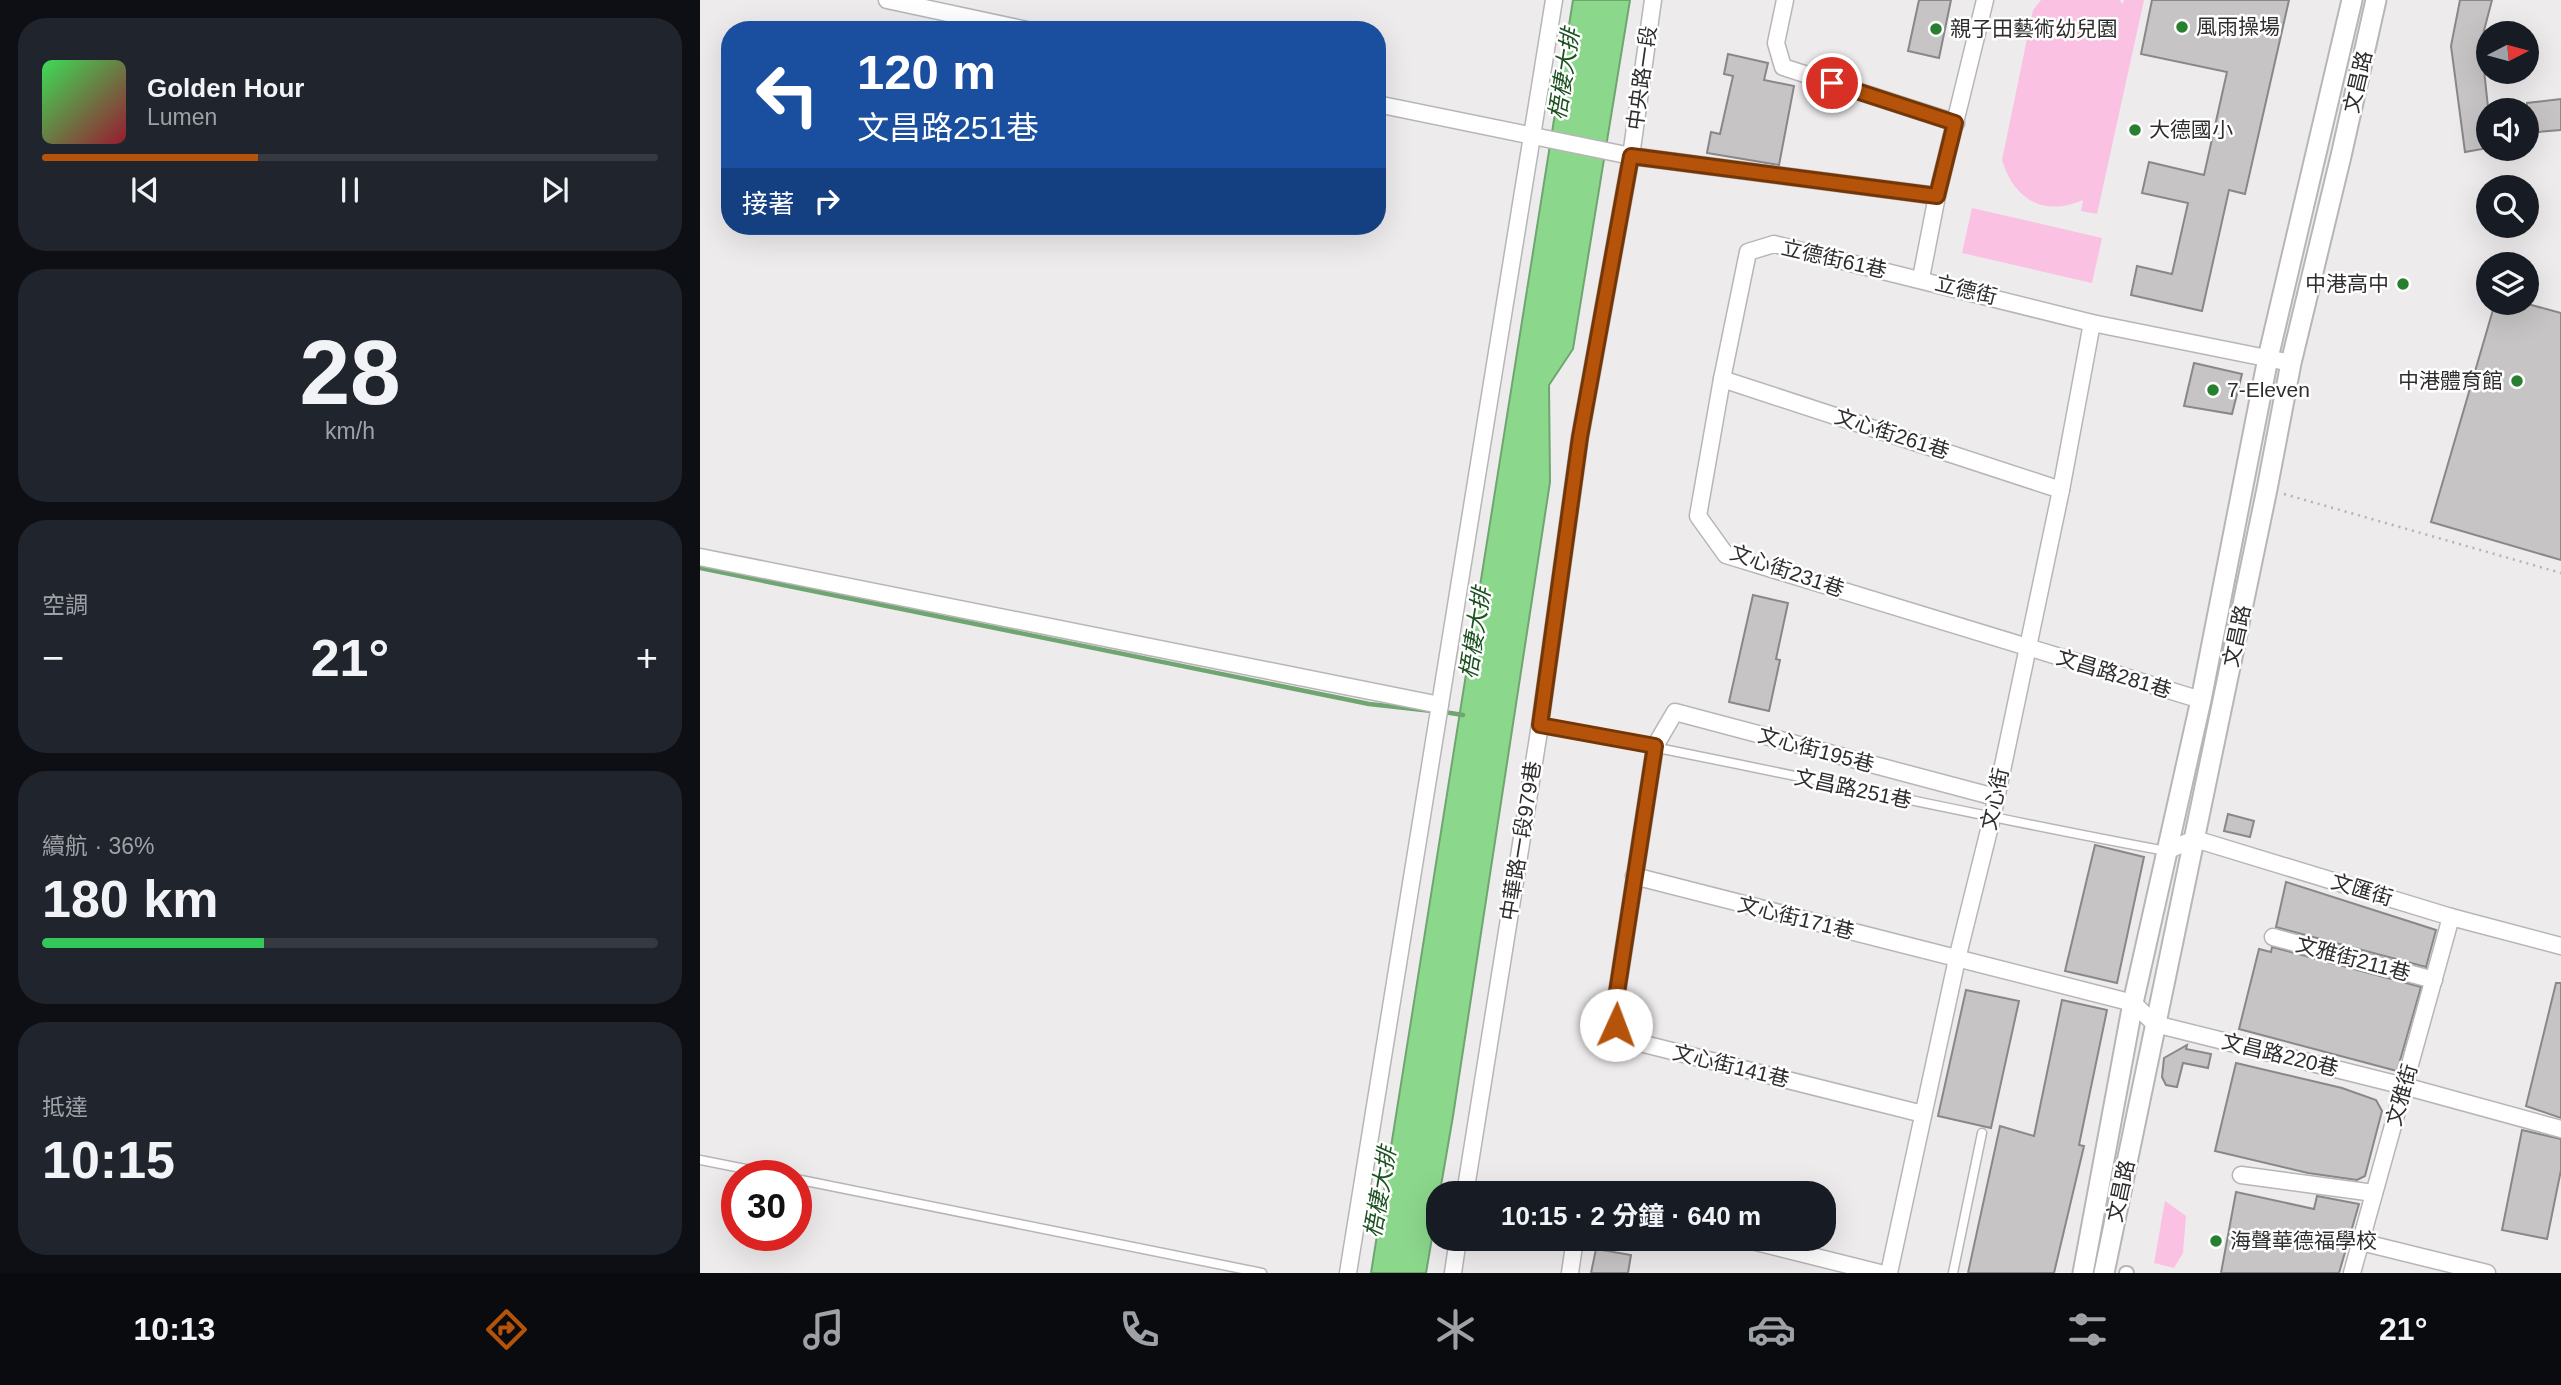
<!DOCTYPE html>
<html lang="zh-TW">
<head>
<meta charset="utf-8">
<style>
  body { margin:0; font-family:Helvetica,"Noto Sans TC",sans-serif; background:#20242c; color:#f1f3f6; height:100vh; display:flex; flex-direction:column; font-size:26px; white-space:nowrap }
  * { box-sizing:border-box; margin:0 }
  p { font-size:23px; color:#9ea1a6 }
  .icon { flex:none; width:38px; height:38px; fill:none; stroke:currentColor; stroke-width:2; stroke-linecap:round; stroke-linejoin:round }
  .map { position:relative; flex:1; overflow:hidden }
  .sheet { display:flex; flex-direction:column; gap:18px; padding:18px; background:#0d0f14; width:700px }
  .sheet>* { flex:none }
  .guide { position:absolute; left:21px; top:21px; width:665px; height:214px; border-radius:28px; box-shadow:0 7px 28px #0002; background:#1a4fa0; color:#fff; overflow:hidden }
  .needle { width:46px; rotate:84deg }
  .controls { position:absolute; left:1776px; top:21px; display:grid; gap:14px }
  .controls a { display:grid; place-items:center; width:63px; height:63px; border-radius:50%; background:#171b24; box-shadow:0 7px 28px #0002; font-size:35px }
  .speed { position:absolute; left:21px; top:1160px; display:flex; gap:14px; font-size:35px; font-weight:700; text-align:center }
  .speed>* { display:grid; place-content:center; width:91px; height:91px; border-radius:50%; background:#171b24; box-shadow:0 7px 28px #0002; line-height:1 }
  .speed .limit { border:10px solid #d22; background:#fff; color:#111 }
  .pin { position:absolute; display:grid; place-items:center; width:60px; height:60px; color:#fff; margin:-30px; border:4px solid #fff; border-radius:50%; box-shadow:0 2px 7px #0007 }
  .me { position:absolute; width:77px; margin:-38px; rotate:2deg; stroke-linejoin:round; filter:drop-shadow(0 0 5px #0008) }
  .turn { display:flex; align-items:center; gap:24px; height:147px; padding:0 21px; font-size:32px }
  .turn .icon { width:91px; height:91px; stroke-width:2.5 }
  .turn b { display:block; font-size:49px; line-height:60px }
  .then { display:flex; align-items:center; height:66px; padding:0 21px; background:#0003; gap:14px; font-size:26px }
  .big { font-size:52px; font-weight:700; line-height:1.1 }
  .sheet .widget { flex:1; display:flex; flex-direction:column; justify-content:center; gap:10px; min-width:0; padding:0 24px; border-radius:28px; background:#20242c }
  .sheet .dial { align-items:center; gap:0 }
  .dial b { font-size:91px; line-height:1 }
  .song { display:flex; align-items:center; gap:21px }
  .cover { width:84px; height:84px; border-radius:10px; background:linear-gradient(135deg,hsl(130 70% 55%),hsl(350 70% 35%)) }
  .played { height:7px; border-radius:4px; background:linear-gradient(90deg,#b45309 35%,#363941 35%) }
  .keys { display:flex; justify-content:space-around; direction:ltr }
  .heat { display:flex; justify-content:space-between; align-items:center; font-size:38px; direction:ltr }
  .charge { height:10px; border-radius:5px; background:linear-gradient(90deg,#34c759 36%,#363941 0) }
  .trip { position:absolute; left:726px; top:1181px; width:410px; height:70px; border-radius:28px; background:#171b24; box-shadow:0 7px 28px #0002; font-weight:700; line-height:70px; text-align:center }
  .dock { display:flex; height:112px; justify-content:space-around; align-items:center; background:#090b0e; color:#9ea1a6 }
  .dock .icon { width:49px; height:49px }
  .dock .current { color:#b45309 }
  .dock b { font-size:32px; color:#f1f3f6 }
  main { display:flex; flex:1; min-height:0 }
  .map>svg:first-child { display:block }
</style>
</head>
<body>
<main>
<section class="sheet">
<div class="widget">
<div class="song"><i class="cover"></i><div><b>Golden Hour</b><p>Lumen</p></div></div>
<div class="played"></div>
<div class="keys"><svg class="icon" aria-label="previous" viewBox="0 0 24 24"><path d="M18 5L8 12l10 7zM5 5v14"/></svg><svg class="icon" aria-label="pause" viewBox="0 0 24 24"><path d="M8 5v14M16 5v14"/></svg><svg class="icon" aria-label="next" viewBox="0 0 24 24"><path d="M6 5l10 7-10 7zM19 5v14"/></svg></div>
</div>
<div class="widget dial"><b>28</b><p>km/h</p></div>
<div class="widget"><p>空調</p>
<div class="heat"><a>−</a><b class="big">21°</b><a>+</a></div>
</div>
<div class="widget"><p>續航 · 36%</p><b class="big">180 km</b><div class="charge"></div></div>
<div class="widget"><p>抵達</p><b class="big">10:15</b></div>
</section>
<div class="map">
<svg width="1861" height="1273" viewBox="0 0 1861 1273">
  <rect width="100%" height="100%" fill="#eeebed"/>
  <g fill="#fac1e3">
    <path d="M1341,0H1419L1423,4L1424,0H1444L1397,214L1381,211L1383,200C1344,217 1314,200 1302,160L1333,10Z"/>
    <path d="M1272,208L1402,238L1392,283L1262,253Z"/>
    <path d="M1465,1201L1486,1216L1483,1253L1474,1268L1454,1263Z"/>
  </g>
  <path fill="#8bd88c" stroke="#6fa570" stroke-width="2" d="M873,0H930L873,349L849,385L850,482L753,1116L726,1273H671Z"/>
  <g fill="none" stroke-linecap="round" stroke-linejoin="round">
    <g stroke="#6fa570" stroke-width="4.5">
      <path d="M0,568L669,704L732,711"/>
      <path d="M744,712L763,715"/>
    </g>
  </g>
  <g fill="#c7c4c6" stroke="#8a8789" stroke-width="2">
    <path d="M1219,0H1251L1239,58L1208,51Z"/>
    <path d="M1452,0H1589L1545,194L1529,190L1502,311L1431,295L1437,266L1472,274L1488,203L1442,193L1449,162L1504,175L1527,72L1441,54Z"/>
    <path d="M1760,0H1792L1781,42L1788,107V148L1765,152L1751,46Z"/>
    <path d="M1028,54L1068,63L1064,80L1094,86L1079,165L1007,153L1011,132L1020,134L1033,76L1024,74Z"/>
    <path d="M1861,99V130L1827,133V103Z"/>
    <path d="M1795,303H1824L1861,313V560L1731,522Z"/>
    <path d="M1494,363L1542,374L1532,414L1484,406Z"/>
    <path d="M1053,595L1088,603L1076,659L1080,660L1069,711L1029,702Z"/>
    <path d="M1528,814L1554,821L1550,837L1524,831Z"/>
    <path d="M1395,845L1444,857L1417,983L1365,971Z"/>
    <path d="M1586,882L1736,930L1726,967L1576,927Z"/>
    <path d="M1572,947L1721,987L1697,1071L1539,1029L1559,949L1571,952Z"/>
    <path d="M1856,983H1861V1118L1826,1106Z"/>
    <path d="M1266,990L1319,1001L1291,1128L1238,1116Z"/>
    <path d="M1362,1000L1407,1010L1379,1145L1384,1146L1354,1273H1268L1300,1126L1334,1136Z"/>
    <path d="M1487,1045L1486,1049L1511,1054L1508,1068L1483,1063L1477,1087L1466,1085L1462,1077L1464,1058Z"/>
    <path d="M1536,1063L1642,1088L1676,1100L1682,1111L1665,1176L1657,1180L1608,1173L1515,1151Z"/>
    <path d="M1822,1130L1861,1139V1170L1847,1239L1802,1230Z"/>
    <path d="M1536,1192L1614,1209L1617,1196L1659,1204L1639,1273H1521Z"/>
    <path d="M896,1249L931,1255L928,1273H891Z"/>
  </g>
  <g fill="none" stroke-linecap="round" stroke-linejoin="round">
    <g stroke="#b8b5b7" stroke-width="11">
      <g id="service">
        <path d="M840,725C1049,764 1256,812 1466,851"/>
        <path d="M0,1160L81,1176"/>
        <path d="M96,1179L562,1273"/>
        <path d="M1253,1273L1282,1133"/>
      </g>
    </g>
    <g stroke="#b8b5b7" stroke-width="16">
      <path id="pedestrian" d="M1426,1273H1427"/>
    </g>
    <g stroke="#b8b5b7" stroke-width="19">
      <g id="minor">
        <path d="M187,0L327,30"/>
        <path d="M1085,0L1076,43L1083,67L1256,123"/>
        <path d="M677,104L931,156L1237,196"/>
        <path d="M1221,278L1237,196L1285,0"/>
        <path d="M1022,379L1361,490"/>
        <path d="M0,557L740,705"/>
        <path d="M1501,700L1026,555L998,516L1022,379L1048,252L1074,244L1392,323L1591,363"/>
        <path d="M1466,851L1495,839L1751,917L1861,946"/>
        <path d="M934,876L1433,1003L1455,1024L1704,1086L1861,1129"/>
        <path d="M1573,937L1734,980"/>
        <path d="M1223,1114L936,1042C922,1034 916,1028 914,1012L955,746L975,712L1295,797"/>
        <path d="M1541,1175L1674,1193"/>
        <path d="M765,1194L840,725L880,437L931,156L953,0"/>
        <path d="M1044,1239L1180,1273"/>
        <path d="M1661,1242L1787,1273"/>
        <path d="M648,1273L854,0"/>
        <path d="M753,1273L758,1239"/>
        <path d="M870,1273L875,1239"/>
        <path d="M1189,1273L1257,959L1292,818L1361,490L1392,323"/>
        <path d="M1652,1273L1751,917"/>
      </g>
    </g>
    <g stroke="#b8b5b7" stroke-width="23">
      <g id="tertiary">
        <path d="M1383,1273L1433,1003L1501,700L1568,358L1652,0"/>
        <path d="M1404,1273L1567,489L1591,363L1641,156L1676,0"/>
      </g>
    </g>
    <path stroke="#b4b2b4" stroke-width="2.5" stroke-dasharray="2 5" stroke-linecap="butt" d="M1584,494L1861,573"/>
    <use href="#service" stroke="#fff" stroke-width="8"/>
    <use href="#pedestrian" stroke="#fff" stroke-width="12"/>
    <use href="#minor" stroke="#fff" stroke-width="16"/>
    <use href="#tertiary" stroke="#fff" stroke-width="19"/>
  </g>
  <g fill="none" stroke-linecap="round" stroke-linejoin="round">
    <g stroke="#753606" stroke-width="18">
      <path id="route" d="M916,1025L914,1012L955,746L840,725L880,437L931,156L1237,196L1255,123L1132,83"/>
    </g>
    <use href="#route" stroke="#b45309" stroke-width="12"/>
  </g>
  <g fill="#27802f" stroke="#fff" stroke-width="2.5">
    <circle cx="1482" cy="27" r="7"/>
    <circle cx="1236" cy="29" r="7"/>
    <circle cx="1435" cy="130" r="7"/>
    <circle cx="1703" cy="284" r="7"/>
    <circle cx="1817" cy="381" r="7"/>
    <circle cx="1513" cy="390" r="7"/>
    <circle cx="1516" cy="1241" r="7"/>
  </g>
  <g text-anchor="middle" stroke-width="5" stroke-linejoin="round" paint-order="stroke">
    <g font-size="21" fill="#2f2e2f" stroke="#fff" text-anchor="start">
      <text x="1496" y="34">風雨操場</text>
      <text x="1250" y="36">親子田藝術幼兒園</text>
      <text x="1449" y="137">大德國小</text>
      <text x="1689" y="291" text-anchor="end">中港高中</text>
      <text x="1803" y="388" text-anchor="end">中港體育館</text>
      <text x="1527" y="397">7-Eleven</text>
      <text x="1530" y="1248">海聲華德福學校</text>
    </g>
    <g font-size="21" fill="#2f2e2f" stroke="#fff">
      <text transform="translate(942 78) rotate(-82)" y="7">中央路一段</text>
      <text transform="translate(1658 82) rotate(-77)" y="7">文昌路</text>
      <text transform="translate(1134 259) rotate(13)" y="7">立德街61巷</text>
      <text transform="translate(1266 290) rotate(14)" y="7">立德街</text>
      <text transform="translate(1192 434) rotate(18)" y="7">文心街261巷</text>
      <text transform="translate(1087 571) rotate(19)" y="7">文心街231巷</text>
      <text transform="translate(1537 636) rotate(-78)" y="7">文昌路</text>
      <text transform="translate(1414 674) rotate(17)" y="7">文昌路281巷</text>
      <text transform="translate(1116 750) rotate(15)" y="7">文心街195巷</text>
      <text transform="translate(1153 789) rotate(12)" y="7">文昌路251巷</text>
      <text transform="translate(1295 799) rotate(-78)" y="7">文心街</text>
      <text transform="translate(821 841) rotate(-81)" y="7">中華路一段979巷</text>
      <text transform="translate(1662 890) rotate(17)" y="7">文匯街</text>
      <text transform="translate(1096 918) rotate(14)" y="7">文心街171巷</text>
      <text transform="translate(1653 959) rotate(15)" y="7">文雅街211巷</text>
      <text transform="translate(1580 1055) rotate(14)" y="7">文昌路220巷</text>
      <text transform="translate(1031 1066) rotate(14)" y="7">文心街141巷</text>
      <text transform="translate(1702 1095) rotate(-74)" y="7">文雅街</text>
      <text transform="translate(1421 1191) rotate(-78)" y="7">文昌路</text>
    </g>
    <g font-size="23" font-style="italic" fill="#1c5120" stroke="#fff">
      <text transform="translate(864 74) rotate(-81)" y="8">梧棲大排</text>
      <text transform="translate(775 633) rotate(-81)" y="8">梧棲大排</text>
      <text transform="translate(680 1192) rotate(-80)" y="8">梧棲大排</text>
    </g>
  </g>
</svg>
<div class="controls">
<a><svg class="needle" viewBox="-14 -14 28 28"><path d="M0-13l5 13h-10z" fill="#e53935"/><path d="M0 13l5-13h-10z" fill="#9ea1a6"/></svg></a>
<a><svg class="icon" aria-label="sound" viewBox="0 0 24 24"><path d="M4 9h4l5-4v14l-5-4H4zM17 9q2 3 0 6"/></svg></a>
<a><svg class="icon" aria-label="search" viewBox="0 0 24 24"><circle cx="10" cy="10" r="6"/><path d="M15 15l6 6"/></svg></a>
<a><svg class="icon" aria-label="layers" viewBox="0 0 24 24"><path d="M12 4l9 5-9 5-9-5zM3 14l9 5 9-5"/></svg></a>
</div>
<div class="speed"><div class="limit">30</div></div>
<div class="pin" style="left:1132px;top:83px;background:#d93025"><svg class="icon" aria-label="arrive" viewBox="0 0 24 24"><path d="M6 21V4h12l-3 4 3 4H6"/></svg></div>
<svg class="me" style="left:916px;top:1025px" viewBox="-20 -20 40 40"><circle r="19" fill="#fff"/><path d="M0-13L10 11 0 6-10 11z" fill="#b45309"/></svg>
<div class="trip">10:15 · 2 分鐘 · 640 m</div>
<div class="guide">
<div class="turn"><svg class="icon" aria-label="left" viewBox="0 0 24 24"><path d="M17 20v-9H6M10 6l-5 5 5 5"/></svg><div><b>120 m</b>文昌路251巷</div></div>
<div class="then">接著<svg class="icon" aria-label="right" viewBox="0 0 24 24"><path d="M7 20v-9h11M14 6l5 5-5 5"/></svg></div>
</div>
</div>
</main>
<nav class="dock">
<b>10:13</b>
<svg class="icon current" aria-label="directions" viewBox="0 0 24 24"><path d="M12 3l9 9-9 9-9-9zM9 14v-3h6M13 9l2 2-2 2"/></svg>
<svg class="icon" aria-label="music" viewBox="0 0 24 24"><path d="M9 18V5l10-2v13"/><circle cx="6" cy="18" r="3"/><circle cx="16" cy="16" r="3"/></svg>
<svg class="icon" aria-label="phone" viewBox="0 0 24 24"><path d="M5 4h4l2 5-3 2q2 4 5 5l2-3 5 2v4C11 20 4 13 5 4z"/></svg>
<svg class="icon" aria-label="climate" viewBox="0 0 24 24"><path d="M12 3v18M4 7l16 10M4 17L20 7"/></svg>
<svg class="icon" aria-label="car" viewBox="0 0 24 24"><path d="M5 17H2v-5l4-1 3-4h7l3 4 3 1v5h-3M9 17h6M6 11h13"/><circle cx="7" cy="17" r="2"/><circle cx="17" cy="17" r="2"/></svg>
<svg class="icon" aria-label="filters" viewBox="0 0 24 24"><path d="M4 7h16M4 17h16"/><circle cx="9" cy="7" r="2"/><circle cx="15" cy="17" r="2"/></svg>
<b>21°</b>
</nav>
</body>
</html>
